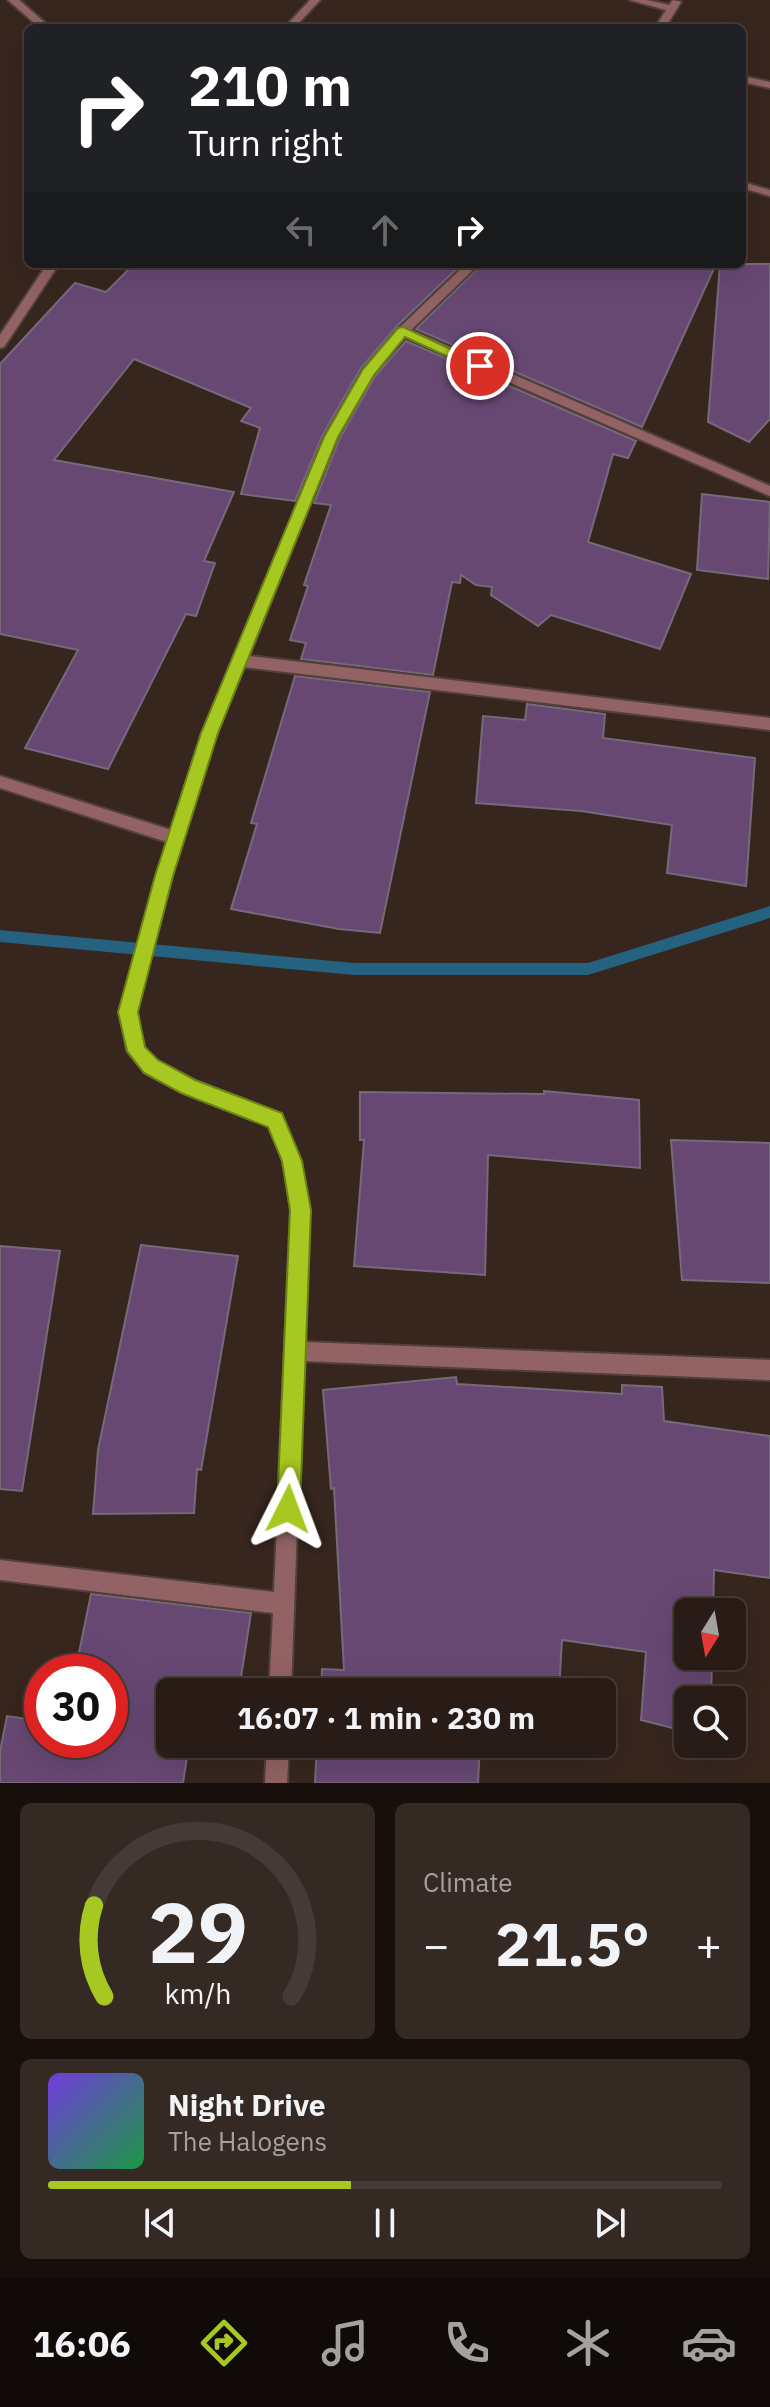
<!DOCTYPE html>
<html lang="en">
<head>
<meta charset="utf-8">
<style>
  body { margin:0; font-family:"IBM Plex Sans",sans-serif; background:#352923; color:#f1f3f6; height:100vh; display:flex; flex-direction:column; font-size:30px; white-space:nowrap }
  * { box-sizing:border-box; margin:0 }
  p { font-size:26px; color:#a5a1a1 }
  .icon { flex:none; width:44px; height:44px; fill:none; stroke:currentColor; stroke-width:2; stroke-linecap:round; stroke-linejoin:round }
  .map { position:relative; height:1783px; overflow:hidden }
  .side { display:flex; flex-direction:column; gap:20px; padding:20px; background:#170f0c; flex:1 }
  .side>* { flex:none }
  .hud { position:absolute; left:24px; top:24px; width:722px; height:244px; border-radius:12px; box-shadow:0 8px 32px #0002,0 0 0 2px #453a35; background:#202124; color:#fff; overflow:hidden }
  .needle { width:52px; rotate:191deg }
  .controls { position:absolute; left:674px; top:1598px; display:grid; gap:16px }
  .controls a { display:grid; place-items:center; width:72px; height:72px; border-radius:12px; background:#291c16; box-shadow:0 8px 32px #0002,0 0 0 2px #453a35; font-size:40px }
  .speed { position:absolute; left:24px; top:1654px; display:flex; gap:16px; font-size:40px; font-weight:700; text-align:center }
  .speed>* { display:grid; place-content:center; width:104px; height:104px; border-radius:50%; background:#291c16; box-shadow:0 8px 32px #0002,0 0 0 2px #453a35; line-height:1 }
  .speed .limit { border:12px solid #d22; background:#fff; color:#111 }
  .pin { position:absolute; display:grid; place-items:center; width:68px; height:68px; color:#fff; margin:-34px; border:4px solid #fff; border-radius:50%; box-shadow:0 2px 8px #0007 }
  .me { position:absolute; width:88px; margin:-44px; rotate:3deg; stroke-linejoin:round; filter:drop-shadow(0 0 6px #0008) }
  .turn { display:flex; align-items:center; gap:28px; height:168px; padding:0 32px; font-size:36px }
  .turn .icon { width:104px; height:104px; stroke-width:2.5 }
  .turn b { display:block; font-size:56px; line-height:68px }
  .lanes { display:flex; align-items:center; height:76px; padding:0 32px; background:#0003; justify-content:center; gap:40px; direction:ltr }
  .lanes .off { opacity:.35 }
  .big { font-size:60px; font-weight:700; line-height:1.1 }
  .side .card { flex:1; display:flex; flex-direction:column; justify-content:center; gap:12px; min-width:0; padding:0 28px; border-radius:12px; background:#352923 }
  .side .dial { align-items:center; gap:0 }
  .dial svg { height:208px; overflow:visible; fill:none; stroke:#453a35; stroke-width:7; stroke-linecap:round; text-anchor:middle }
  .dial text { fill:#f1f3f6; stroke:none }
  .song { display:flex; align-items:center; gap:24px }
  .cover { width:96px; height:96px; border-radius:12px; background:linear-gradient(135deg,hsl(260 70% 55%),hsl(140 70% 35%)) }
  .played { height:8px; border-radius:4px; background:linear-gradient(90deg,#a6c821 45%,#453a35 45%) }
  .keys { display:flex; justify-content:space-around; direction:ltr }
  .heat { display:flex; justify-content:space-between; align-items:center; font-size:44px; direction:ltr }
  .side .tiles { flex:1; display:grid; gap:20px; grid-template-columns:1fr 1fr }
  .card:last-child { grid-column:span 2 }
  .trip { position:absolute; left:156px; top:1678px; width:460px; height:80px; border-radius:12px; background:#291c16; box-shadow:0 8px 32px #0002,0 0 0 2px #453a35; font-weight:700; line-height:80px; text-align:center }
  .dock { display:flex; height:128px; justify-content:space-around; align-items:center; background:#100b09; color:#a5a1a1 }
  .dock .icon { width:56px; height:56px }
  .dock .selected { color:#a6c821 }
  .dock b { font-size:36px; color:#f1f3f6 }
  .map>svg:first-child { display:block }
</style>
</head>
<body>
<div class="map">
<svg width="770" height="1783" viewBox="0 0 770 1783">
  <rect width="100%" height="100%" fill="#37261e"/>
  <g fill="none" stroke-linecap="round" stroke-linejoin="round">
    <path fill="#25627f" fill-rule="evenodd" d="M770,906V918L588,975H354L0,942V930L354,963H588Z"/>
  </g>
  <g fill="#674873" stroke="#76697b" stroke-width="2">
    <path d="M134,264H462L397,326L361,368L322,436L295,501L241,494L260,428L241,421L251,408L134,359L54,460L234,492L204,561L215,563L196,616L186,614L108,769L25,748L78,650L0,634V364L75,283L106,292Z"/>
    <path d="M482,264H716L642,427L416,329Z"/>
    <path d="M720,264H770V419L749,442L708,422Z"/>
    <path d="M406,341L636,441L628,458L613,454L588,542L691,574L660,649L551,615L538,626L491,595L492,587L476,585L461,575L460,583L452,582L433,675L301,659L306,643L290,640L308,586L304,585L331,505L314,503L340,438L375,376Z"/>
    <path d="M702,494L770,502L768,579L697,570Z"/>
    <path d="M295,676L430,692L380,933L339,929L231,909L257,824L251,823Z"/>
    <path d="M527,704L605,714L603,738L755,758L746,886L667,873L672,825L581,811L476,803L483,716L525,720Z"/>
    <path d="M544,1091L639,1100L640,1168L488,1155L485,1275L354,1266L364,1140H360V1092L544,1094Z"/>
    <path d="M671,1140L770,1143V1283L682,1280Z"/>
    <path d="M141,1245L238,1256L201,1470L197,1469L194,1513L93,1514L98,1450Z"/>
    <path d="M0,1246L60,1251L22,1491L0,1489Z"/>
    <path d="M456,1377L457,1384L622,1394V1385L662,1387L664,1421L770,1436V1578L714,1570L713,1612H688V1656H712L711,1700H688V1732L641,1720L646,1652L562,1640L559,1692H321L322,1669L344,1670L334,1488L331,1489L323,1390Z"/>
    <path d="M91,1594L251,1613L239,1690L198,1684L197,1692H170V1744H189L183,1783H0V1751L7,1716L42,1721V1740H110V1672H75Z"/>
    <path d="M317,1744H480L478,1783H315Z"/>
  </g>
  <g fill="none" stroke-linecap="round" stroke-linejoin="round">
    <g stroke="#51413a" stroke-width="4">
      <g id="street">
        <path d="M8,0H19L51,28H40Z"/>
        <path d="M310,0H320L294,28H284Z"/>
        <path d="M630,0H647L669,5L673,0L681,2L665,28H655L666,10Z"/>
        <path d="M742,76L770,82V88L742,82Z"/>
        <path d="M742,182L770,190V196L742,188Z"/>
        <path d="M47,264H59L4,347L0,348V335Z"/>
        <path d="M466,264H479L411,330L770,486V496L405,337L373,374L337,437L249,656L770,718V730L244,667L217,733L172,876L136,1012L144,1047L157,1061L194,1080L281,1114L301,1161L309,1210L304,1342L770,1360V1380L303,1361L291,1692H269L273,1613L0,1580V1560L274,1592L291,1210L283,1161L269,1126L182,1092L145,1073L127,1051L120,1012L167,842L0,788V776L171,830L203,733L325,437L364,369L399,328Z"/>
        <path d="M267,1744H289L287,1783H265Z"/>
      </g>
    </g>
    <use href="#street" fill="#926264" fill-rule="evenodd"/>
  </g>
  <path fill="#a6c821" stroke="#6c8215" stroke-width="2" d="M403,327L487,366L480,371L475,369L405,337L374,375L338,437L218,733L173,876L138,1012L145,1047L158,1060L195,1080L282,1113L302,1161L311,1210L300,1509L297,1517L288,1521L280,1517L277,1509L290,1210L282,1161L268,1127L181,1093L144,1073L127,1051L118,1012L155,876L201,733L324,437L363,369L398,328Z"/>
</svg>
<div class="controls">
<a><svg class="needle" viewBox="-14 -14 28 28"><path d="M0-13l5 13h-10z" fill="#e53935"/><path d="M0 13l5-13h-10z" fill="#a5a1a1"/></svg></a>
<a><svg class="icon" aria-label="search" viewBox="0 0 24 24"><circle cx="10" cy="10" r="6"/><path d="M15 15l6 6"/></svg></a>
</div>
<div class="speed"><div class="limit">30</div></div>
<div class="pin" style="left:480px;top:366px;background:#d93025"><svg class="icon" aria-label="arrive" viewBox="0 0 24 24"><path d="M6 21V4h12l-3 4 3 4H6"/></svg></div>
<svg class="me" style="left:288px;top:1509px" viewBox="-20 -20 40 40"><path d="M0-17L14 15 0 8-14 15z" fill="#a6c821" stroke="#fff" stroke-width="4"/></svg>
<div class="trip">16:07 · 1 min · 230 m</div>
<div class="hud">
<div class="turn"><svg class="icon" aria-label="right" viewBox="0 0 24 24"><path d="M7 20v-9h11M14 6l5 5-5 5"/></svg><div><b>210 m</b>Turn right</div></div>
<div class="lanes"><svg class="icon off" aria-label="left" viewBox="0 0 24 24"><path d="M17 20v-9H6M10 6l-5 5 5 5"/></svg><svg class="icon off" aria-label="ahead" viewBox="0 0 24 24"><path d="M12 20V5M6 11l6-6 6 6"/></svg><svg class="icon" aria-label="right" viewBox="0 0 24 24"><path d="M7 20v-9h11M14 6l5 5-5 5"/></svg></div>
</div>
</div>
<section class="side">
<div class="tiles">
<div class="card dial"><svg viewBox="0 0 100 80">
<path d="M14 69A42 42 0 1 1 86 69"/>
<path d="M14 69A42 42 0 0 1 10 34" stroke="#a6c821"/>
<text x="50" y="56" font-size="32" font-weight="700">29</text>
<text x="50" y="72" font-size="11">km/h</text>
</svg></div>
<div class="card"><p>Climate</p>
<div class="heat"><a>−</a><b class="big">21.5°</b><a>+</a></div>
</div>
<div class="card">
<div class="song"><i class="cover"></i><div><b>Night Drive</b><p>The Halogens</p></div></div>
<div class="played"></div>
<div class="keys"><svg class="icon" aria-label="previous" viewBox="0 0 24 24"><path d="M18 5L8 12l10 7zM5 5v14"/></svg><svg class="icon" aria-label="pause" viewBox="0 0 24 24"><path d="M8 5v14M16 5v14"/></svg><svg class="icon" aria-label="next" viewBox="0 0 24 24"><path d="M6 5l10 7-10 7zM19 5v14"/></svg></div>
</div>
</div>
</section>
<nav class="dock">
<b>16:06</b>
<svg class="icon selected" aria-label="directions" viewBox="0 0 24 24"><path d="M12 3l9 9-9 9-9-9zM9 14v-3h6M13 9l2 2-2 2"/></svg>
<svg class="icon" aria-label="music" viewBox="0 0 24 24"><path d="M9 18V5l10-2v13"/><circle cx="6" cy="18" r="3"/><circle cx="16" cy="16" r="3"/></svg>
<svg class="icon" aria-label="phone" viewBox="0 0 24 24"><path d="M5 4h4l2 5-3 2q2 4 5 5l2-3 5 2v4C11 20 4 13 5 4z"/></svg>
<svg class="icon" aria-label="climate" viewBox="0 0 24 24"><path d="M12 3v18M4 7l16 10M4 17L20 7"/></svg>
<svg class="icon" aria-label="car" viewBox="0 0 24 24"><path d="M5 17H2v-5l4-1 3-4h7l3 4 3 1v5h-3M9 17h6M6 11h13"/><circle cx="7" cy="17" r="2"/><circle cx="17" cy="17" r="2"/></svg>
</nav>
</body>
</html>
